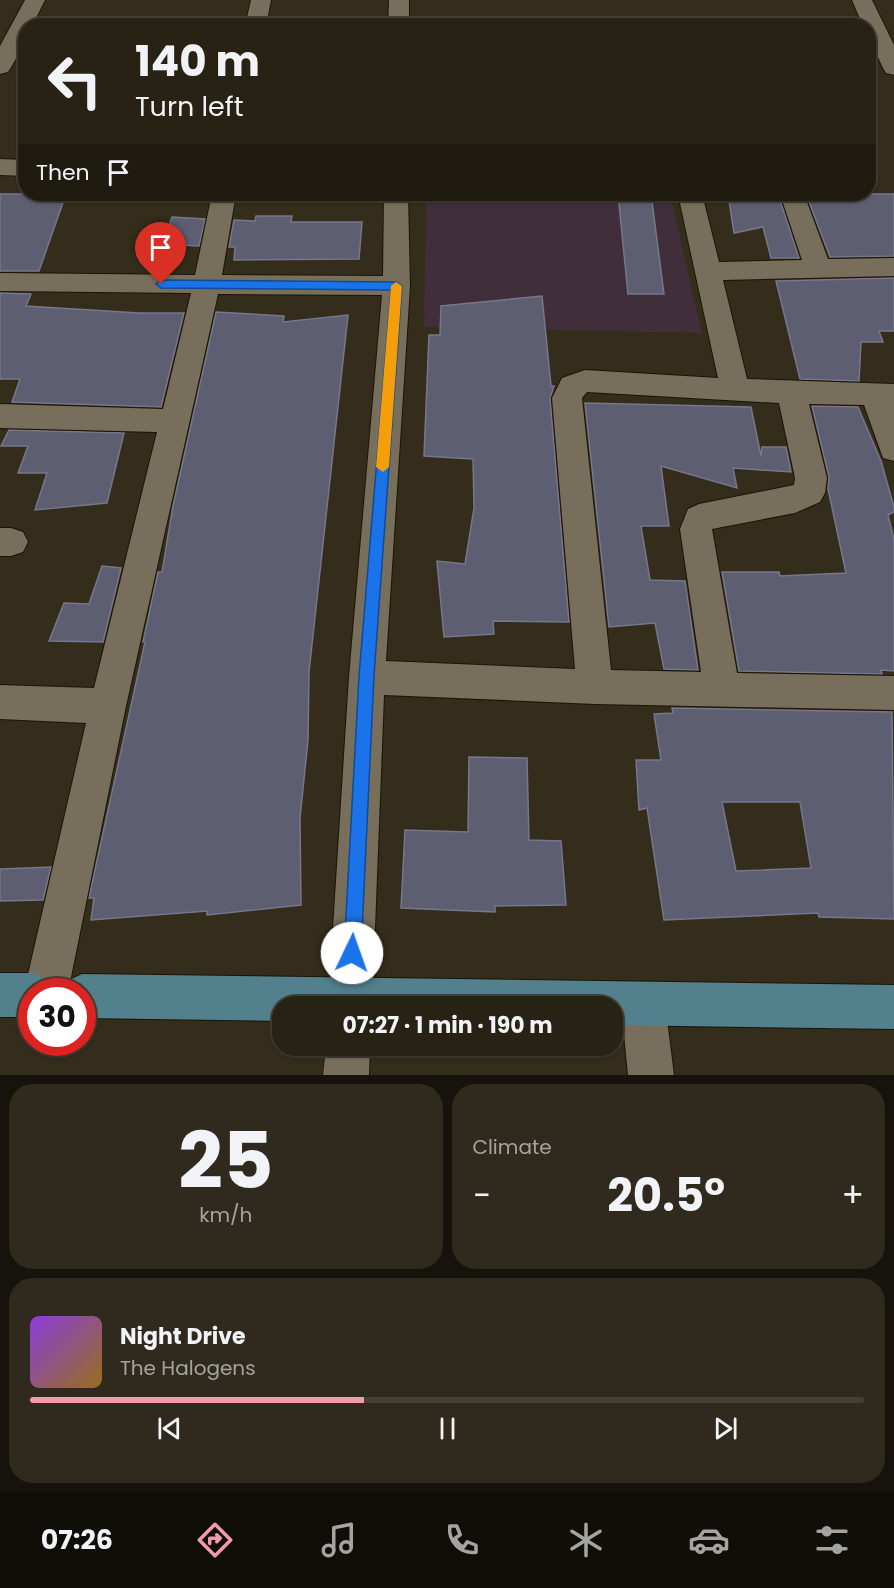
<!DOCTYPE html>
<html lang="en">
<head>
<meta charset="utf-8">
<style>
  body { margin:0; font-family:Poppins,sans-serif; background:#2f2a1d; color:#f1f3f6; height:100vh; display:flex; flex-direction:column; font-size:22px; white-space:nowrap }
  * { box-sizing:border-box; margin:0 }
  p { font-size:20px; color:#a4a4a0 }
  .icon { flex:none; width:33px; height:33px; fill:none; stroke:currentColor; stroke-width:2; stroke-linecap:round; stroke-linejoin:round }
  .map { position:relative; height:1075px; overflow:hidden }
  .details { display:flex; flex-direction:column; gap:9px; padding:9px; background:#15130b; flex:1 }
  .details>* { flex:none }
  .banner { position:absolute; left:18px; top:18px; width:858px; height:183px; border-radius:24px; box-shadow:0 2px 4px #0004,0 0 0 2px #433f34; background:#272214; color:#f1f3f6; overflow:hidden }
  .speed { position:absolute; left:18px; top:978px; display:flex; gap:12px; font-size:30px; font-weight:700; text-align:center }
  .speed>* { display:grid; place-content:center; width:78px; height:78px; border-radius:50%; background:#272214; box-shadow:0 2px 4px #0004,0 0 0 2px #433f34; line-height:1 }
  .speed .limit { border:9px solid #d22; background:#fff; color:#111 }
  .pin { position:absolute; display:grid; place-items:center; width:51px; height:51px; color:#fff; margin:-62px -26px; border-radius:50% 50% 50% 0; rotate:-45deg; box-shadow:0 0 6px #0007 }
  .pin .icon { rotate:45deg }
  .me { position:absolute; width:66px; margin:-33px; rotate:3deg; stroke-linejoin:round; filter:drop-shadow(0 0 4px #0008) }
  .turn { display:flex; align-items:center; gap:21px; height:126px; padding:0 18px; font-size:27px }
  .turn .icon { width:78px; height:78px; stroke-width:2.5 }
  .turn b { display:block; font-size:42px; line-height:51px }
  .then { display:flex; align-items:center; height:57px; padding:0 18px; background:#0003; gap:12px; font-size:22px }
  .big { font-size:45px; font-weight:700; line-height:1.1 }
  .details .widget { flex:1; display:flex; flex-direction:column; justify-content:center; gap:9px; min-width:0; padding:0 21px; border-radius:24px; background:#2f2a1d }
  .details .dial { align-items:center; gap:0 }
  .dial b { font-size:78px; line-height:1 }
  .song { display:flex; align-items:center; gap:18px }
  .cover { width:72px; height:72px; border-radius:9px; background:linear-gradient(135deg,hsl(270 70% 55%),hsl(40 70% 35%)) }
  .played { height:6px; border-radius:3px; background:linear-gradient(90deg,#f39aab 40%,#433f34 40%) }
  .keys { display:flex; justify-content:space-around; direction:ltr }
  .heat { display:flex; justify-content:space-between; align-items:center; font-size:33px; direction:ltr }
  .details .tiles { flex:1; display:grid; gap:9px; grid-template-columns:1fr 1fr }
  .widget:last-child { grid-column:span 2 }
  .trip { position:absolute; left:272px; top:996px; width:351px; height:60px; border-radius:24px; background:#272214; box-shadow:0 2px 4px #0004,0 0 0 2px #433f34; font-weight:700; line-height:60px; text-align:center }
  .dock { display:flex; height:96px; justify-content:space-around; align-items:center; background:#100e08; color:#a4a4a0 }
  .dock .icon { width:42px; height:42px }
  .dock .selected { color:#f39aab }
  .dock b { font-size:27px; color:#f1f3f6 }
  .map>svg:first-child { display:block }
</style>
</head>
<body>
<div class="map">
<svg width="894" height="1075" viewBox="0 0 894 1075">
  <rect width="100%" height="100%" fill="#342d1b"/>
  <path fill="#402f3a" d="M426,194H670L702,333L424,327Z"/>
  <g fill="#5d5e71" stroke="#76778b" stroke-width="1.5" fill-rule="evenodd">
    <path d="M0,194H66L39,271H0Z"/>
    <path d="M618,194H651L664,294H628Z"/>
    <path d="M728,194H778L799,258H771L763,227L734,233Z"/>
    <path d="M806,194H894V256L830,257Z"/>
    <path d="M256,216H292L291,222H362L359,259L234,260L235,247H229L234,220L255,221Z"/>
    <path d="M172,217L205,219L199,246L163,244Z"/>
    <path d="M894,278V331H879L883,342H861L859,381L800,379L776,281Z"/>
    <path d="M0,293L31,294L26,306L139,313H184L161,407L12,402L20,379H0Z"/>
    <path d="M542,296L551,386H554L550,398L569,622L493,621L494,634L444,637L437,561L465,564L474,508L473,459L424,456L429,335H440L441,306Z"/>
    <path d="M216,312L284,316L283,322L348,315L309,672L308,740L300,818L301,905L207,915V911L91,920L94,898H89L96,865L145,642H143L158,572H162L173,506Z"/>
    <path d="M585,403L751,407L761,456L762,447H786L791,472L733,468L737,488L661,466L669,526H641L650,580L685,581L698,670L664,669L655,623L609,627Z"/>
    <path d="M812,406L858,407L881,461L894,507V512L888,515L894,539V671L881,670L882,674L739,671L722,572H779L780,576L846,573L828,489L829,477Z"/>
    <path d="M9,430L124,433L107,503L35,510L47,473H18L28,446H1Z"/>
    <path d="M102,566L121,568L103,642L49,641L64,603L89,604Z"/>
    <path d="M672,708L892,712L894,919L819,917L818,913L664,920L647,808L639,810L636,760H661L654,714L673,713ZM722,802H800L811,868L736,871Z"/>
    <path d="M469,757L527,758L529,840L561,841L566,905L495,906V912L401,908L405,830L468,832Z"/>
    <path d="M51,867L43,900L0,901V869Z"/>
  </g>
  <g fill="none" stroke-linecap="round" stroke-linejoin="round">
    <g stroke="#1b1505" stroke-width="2">
      <g id="minor">
        <path d="M25,0H45L32,26H26C26,42 17,58 8,72L0,74V46Z"/>
        <path d="M251,0H271L266,26H245Z"/>
        <path d="M389,0H409V26H388Z"/>
        <path d="M852,0H872L894,45V75L886,73L883,68L868,36V26H863Z"/>
        <path d="M0,159L26,160V176L0,175Z"/>
        <path d="M212,194H236L222,275L383,276L384,194H408L410,286L386,661L575,669L552,398L562,378L585,370L718,378L678,194H702L719,262L802,260L780,194H804L828,259L894,258V276L723,280L747,379L894,384V461L883,458L864,405L809,404L827,478L825,493L820,502L795,513L712,529L737,673L894,676V710L595,704L384,695L372,1006H328L349,677L382,295L218,294L126,706L68,992H32L31,1007L24,992L86,723L0,719V685L94,688L157,432L0,428V404L163,409L191,293L0,291V273L195,275ZM587,392L779,403L795,478L794,485L699,504L688,509L680,529L701,672L611,670L582,398Z"/>
        <path d="M0,528H11L23,532L28,542L23,552L11,556H0Z"/>
        <path d="M643,982L659,988L665,1004L674,1075H628L621,1004L627,988Z"/>
        <path d="M326,1046H370L369,1075H323Z"/>
      </g>
    </g>
    <g stroke="#1b1505" stroke-width="2">
      <g id="major">
        <path d="M0,973H32L47,980L52,992H32V1017H0Z"/>
        <path d="M82,974L894,985V1029L612,1025V1006H282V1021L82,1018V992H62L67,981Z"/>
      </g>
    </g>
    <use href="#minor" fill="#776f5b" fill-rule="evenodd"/>
    <use href="#major" fill="#52808d" fill-rule="evenodd"/>
  </g>
  <path fill="#1a73e8" stroke="#114b97" stroke-width="1.5" d="M161,280L396,282L402,286L374,676L361,953L359,959L352,962L346,959L344,953L359,676L391,290L161,288L156,284Z"/>
  <path fill="#f59e0b" d="M396,282L402,286L389,467L383,472L376,467L391,286Z"/>
</svg>
<div class="speed"><div class="limit">30</div></div>
<div class="pin" style="left:161px;top:284px;background:#d93025"><svg class="icon" aria-label="arrive" viewBox="0 0 24 24"><path d="M6 21V4h12l-3 4 3 4H6"/></svg></div>
<svg class="me" style="left:352px;top:953px" viewBox="-20 -20 40 40"><circle r="19" fill="#fff"/><path d="M0-13L10 11 0 6-10 11z" fill="#1a73e8"/></svg>
<div class="trip">07:27 · 1 min · 190 m</div>
<div class="banner">
<div class="turn"><svg class="icon" aria-label="left" viewBox="0 0 24 24"><path d="M17 20v-9H6M10 6l-5 5 5 5"/></svg><div><b>140 m</b>Turn left</div></div>
<div class="then">Then<svg class="icon" aria-label="arrive" viewBox="0 0 24 24"><path d="M6 21V4h12l-3 4 3 4H6"/></svg></div>
</div>
</div>
<section class="details">
<div class="tiles">
<div class="widget dial"><b>25</b><p>km/h</p></div>
<div class="widget"><p>Climate</p>
<div class="heat"><a>−</a><b class="big">20.5°</b><a>+</a></div>
</div>
<div class="widget">
<div class="song"><i class="cover"></i><div><b>Night Drive</b><p>The Halogens</p></div></div>
<div class="played"></div>
<div class="keys"><svg class="icon" aria-label="previous" viewBox="0 0 24 24"><path d="M18 5L8 12l10 7zM5 5v14"/></svg><svg class="icon" aria-label="pause" viewBox="0 0 24 24"><path d="M8 5v14M16 5v14"/></svg><svg class="icon" aria-label="next" viewBox="0 0 24 24"><path d="M6 5l10 7-10 7zM19 5v14"/></svg></div>
</div>
</div>
</section>
<nav class="dock">
<b>07:26</b>
<svg class="icon selected" aria-label="directions" viewBox="0 0 24 24"><path d="M12 3l9 9-9 9-9-9zM9 14v-3h6M13 9l2 2-2 2"/></svg>
<svg class="icon" aria-label="music" viewBox="0 0 24 24"><path d="M9 18V5l10-2v13"/><circle cx="6" cy="18" r="3"/><circle cx="16" cy="16" r="3"/></svg>
<svg class="icon" aria-label="phone" viewBox="0 0 24 24"><path d="M5 4h4l2 5-3 2q2 4 5 5l2-3 5 2v4C11 20 4 13 5 4z"/></svg>
<svg class="icon" aria-label="climate" viewBox="0 0 24 24"><path d="M12 3v18M4 7l16 10M4 17L20 7"/></svg>
<svg class="icon" aria-label="car" viewBox="0 0 24 24"><path d="M5 17H2v-5l4-1 3-4h7l3 4 3 1v5h-3M9 17h6M6 11h13"/><circle cx="7" cy="17" r="2"/><circle cx="17" cy="17" r="2"/></svg>
<svg class="icon" aria-label="filters" viewBox="0 0 24 24"><path d="M4 7h16M4 17h16"/><circle cx="9" cy="7" r="2"/><circle cx="15" cy="17" r="2"/></svg>
</nav>
</body>
</html>
